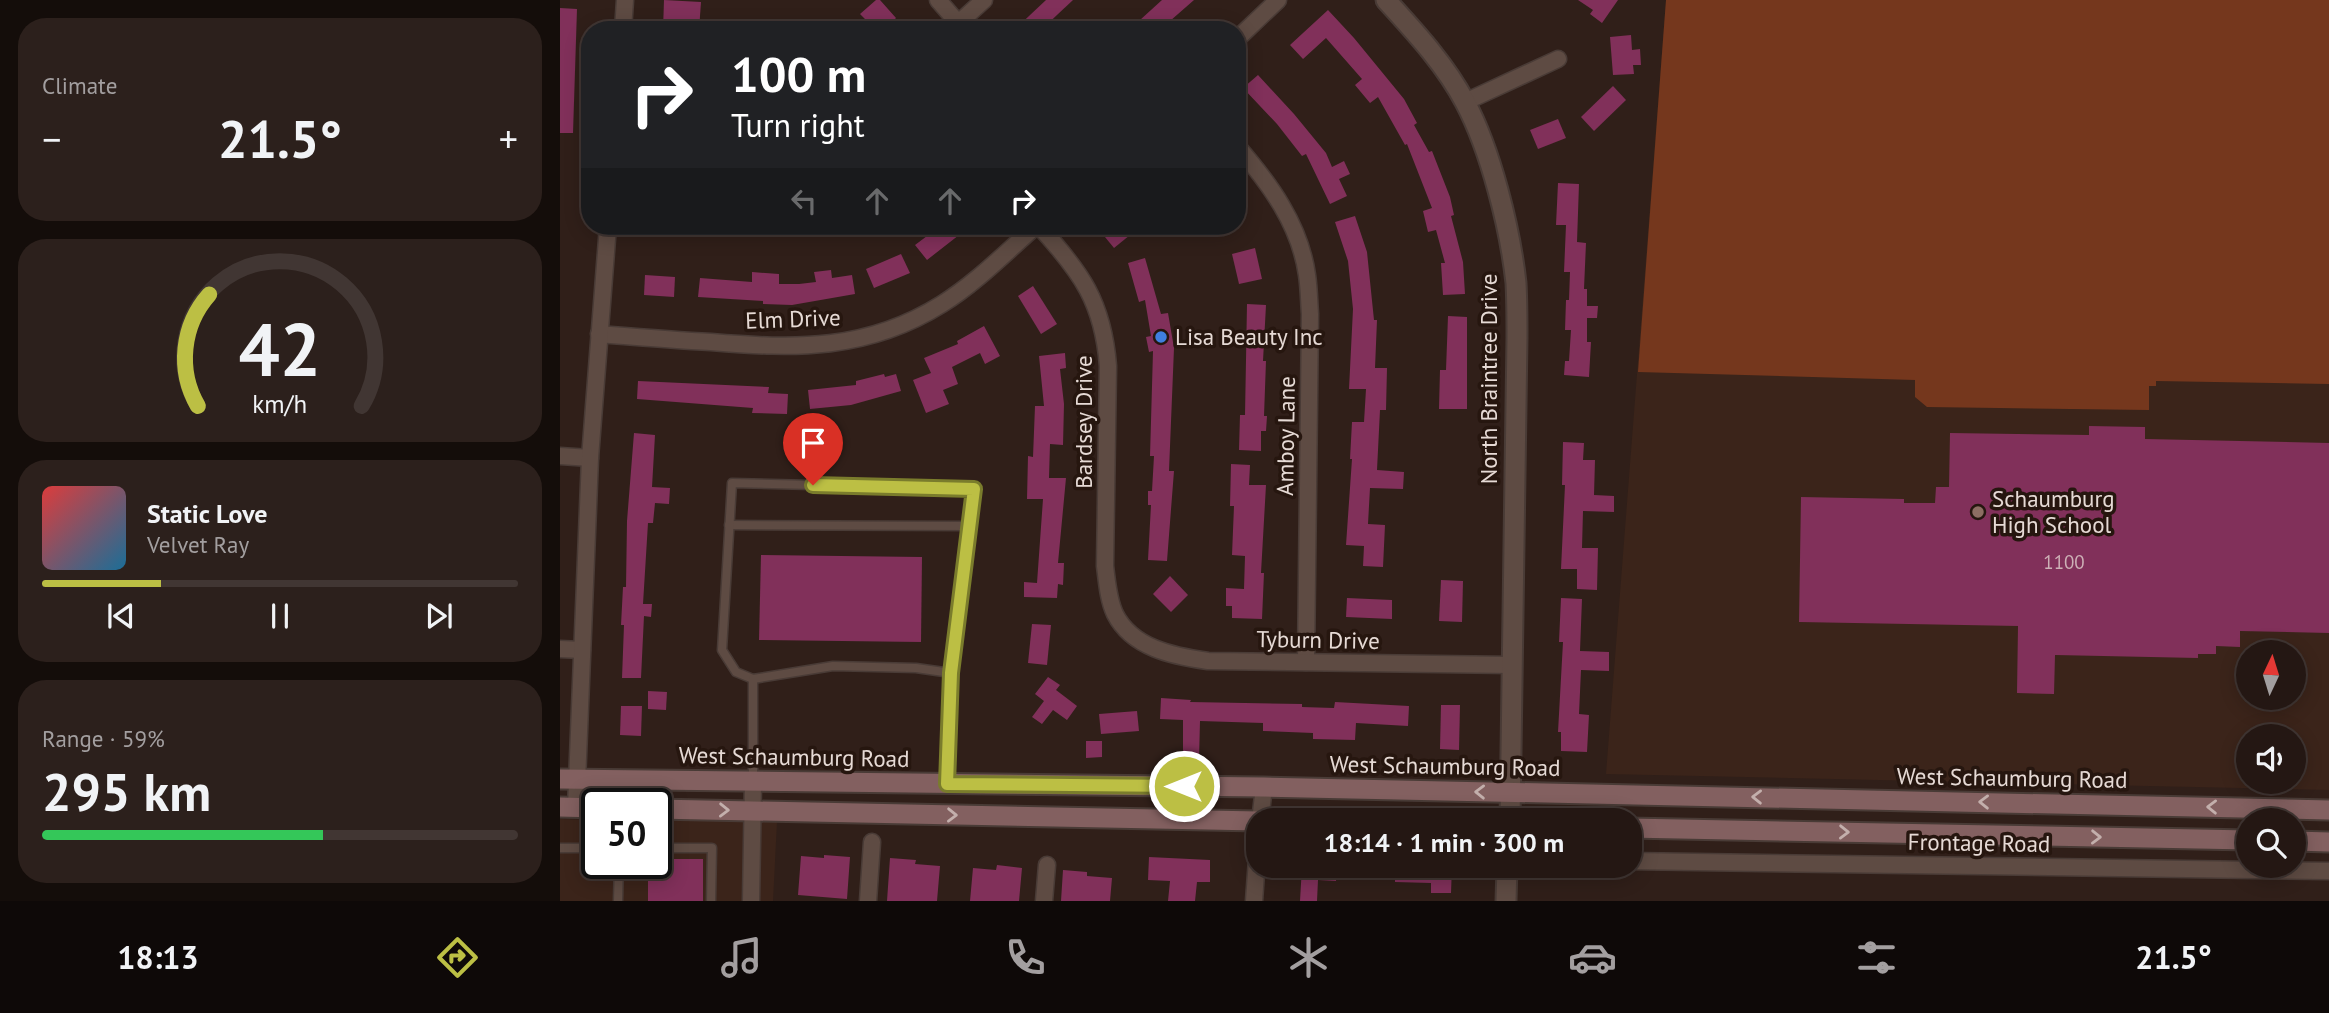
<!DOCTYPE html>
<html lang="en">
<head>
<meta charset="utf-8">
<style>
  body { margin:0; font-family:"PT Sans",sans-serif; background:#2c201c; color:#f1f3f6; height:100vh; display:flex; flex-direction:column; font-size:26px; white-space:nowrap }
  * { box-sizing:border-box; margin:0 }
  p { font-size:23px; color:#a39fa0 }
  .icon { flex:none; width:38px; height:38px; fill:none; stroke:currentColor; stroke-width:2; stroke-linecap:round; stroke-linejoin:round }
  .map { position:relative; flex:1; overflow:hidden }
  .details { display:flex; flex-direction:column; gap:18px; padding:18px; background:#140d0a; width:560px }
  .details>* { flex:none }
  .banner { position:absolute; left:21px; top:21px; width:665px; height:214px; border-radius:28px; box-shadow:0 4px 18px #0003,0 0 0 2px #413633; background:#202124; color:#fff; overflow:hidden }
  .needle { width:46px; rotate:4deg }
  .tools { position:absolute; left:1676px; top:640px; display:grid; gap:14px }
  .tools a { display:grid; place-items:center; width:70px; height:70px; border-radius:50%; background:#241713; box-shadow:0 4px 18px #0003,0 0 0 2px #413633; font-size:35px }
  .speed { position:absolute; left:21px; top:788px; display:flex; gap:14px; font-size:35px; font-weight:700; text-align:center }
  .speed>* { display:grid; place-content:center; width:91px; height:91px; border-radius:50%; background:#241713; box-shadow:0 4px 18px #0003,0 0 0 2px #413633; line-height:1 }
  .speed .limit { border:4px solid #111; border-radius:10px; background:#fff; color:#111 }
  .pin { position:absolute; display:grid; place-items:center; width:60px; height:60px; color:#fff; margin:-72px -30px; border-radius:50% 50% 50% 0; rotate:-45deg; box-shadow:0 0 7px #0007 }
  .pin .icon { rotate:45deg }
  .me { position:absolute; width:77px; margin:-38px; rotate:270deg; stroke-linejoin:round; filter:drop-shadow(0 0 5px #0008) }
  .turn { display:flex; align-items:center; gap:24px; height:147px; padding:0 35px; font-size:32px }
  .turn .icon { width:91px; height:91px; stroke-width:2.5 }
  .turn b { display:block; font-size:49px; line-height:60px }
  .lanes { display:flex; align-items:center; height:66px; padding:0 35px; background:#0003; justify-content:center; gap:35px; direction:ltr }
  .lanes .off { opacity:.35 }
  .big { font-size:52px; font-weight:700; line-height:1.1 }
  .details .tile { flex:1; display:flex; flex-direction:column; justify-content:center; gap:10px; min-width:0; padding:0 24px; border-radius:28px; background:#2c201c }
  .details .dial { align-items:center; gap:0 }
  .dial svg { height:182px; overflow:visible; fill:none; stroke:#413633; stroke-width:7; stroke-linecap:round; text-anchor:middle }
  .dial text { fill:#f1f3f6; stroke:none }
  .song { display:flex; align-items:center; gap:21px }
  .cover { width:84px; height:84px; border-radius:10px; background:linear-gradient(135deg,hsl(0 70% 55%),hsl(200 70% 35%)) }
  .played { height:7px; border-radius:4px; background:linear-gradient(90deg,#bcbf44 25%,#413633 25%) }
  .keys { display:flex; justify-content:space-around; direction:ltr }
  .heat { display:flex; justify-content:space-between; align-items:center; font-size:38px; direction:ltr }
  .charge { height:10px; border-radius:5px; background:linear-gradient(90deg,#34c759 59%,#413633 0) }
  .trip { position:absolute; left:686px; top:808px; width:396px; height:70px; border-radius:28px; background:#241713; box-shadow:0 4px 18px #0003,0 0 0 2px #413633; font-weight:700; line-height:70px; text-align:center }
  .tab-bar { display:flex; height:112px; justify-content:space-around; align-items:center; background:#0e0908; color:#a39fa0 }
  .tab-bar .icon { width:49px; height:49px }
  .tab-bar .on { color:#bcbf44 }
  .tab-bar b { font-size:32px; color:#f1f3f6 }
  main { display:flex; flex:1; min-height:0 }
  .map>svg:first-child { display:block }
</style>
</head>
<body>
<main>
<section class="details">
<div class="tile"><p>Climate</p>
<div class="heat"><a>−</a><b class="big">21.5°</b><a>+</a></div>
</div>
<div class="tile dial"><svg viewBox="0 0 100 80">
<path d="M14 69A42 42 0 1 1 86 69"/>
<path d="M14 69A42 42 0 0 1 19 20" stroke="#bcbf44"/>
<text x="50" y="56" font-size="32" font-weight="700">42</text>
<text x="50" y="72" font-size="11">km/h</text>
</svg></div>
<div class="tile">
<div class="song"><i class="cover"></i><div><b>Static Love</b><p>Velvet Ray</p></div></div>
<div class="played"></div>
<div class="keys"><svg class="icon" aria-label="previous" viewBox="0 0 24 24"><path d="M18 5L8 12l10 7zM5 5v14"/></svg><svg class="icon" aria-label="pause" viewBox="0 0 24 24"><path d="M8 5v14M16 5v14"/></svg><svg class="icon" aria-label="next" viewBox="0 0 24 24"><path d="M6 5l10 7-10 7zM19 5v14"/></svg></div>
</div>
<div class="tile"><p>Range · 59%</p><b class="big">295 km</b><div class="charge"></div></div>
</section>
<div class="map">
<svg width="1769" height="901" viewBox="0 0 1769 901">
  <rect width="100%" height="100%" fill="#301f19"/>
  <g fill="#3b241a" fill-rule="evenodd">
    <path d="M1106,0H1769V790L1046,774ZM1689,653H1734V698H1689ZM1689,737H1734V782H1689Z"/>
    <path d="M0,819L37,820V863H96V820L217,822L213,901H0Z"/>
  </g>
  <path fill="#75371d" d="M1106,0H1769V384L1596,381V386H1589V410L1367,407L1355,397V380L1078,372Z"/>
  <g fill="#81305a">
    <path d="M104,0L141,2L139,30H103Z"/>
    <path d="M316,0H320L336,18L324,30H296L306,20L300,14Z"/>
    <path d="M486,0H513L481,30H454Z"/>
    <path d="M602,0H634L610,21L617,30H589L580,20Z"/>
    <path d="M1018,0H1058L1042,23L1030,14L1033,10Z"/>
    <path d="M0,8L17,9L13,133H0Z"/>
    <path d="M768,10L794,38L844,99L857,123L854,125L869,152L872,151L890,197L894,215L891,216L903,262L905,294L883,295L881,263H885L876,230L868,232L863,211L872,208L847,144L845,145L818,97L810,103L795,85L802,79L766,38L743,59L730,45Z"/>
    <path d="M1071,35L1072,50L1080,49L1081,65H1073L1074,74L1053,75L1050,37Z"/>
    <path d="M698,75L734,114L766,153L772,167L784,161L790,174L779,179L787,196L770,204L746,154L742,156L717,124L683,88Z"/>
    <path d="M1053,86L1066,100L1034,131L1021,117Z"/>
    <path d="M998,119L1006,138L978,149L970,130Z"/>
    <path d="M998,183L1019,184L1017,242L1026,243L1024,289H1027V306H1038L1037,318H1027V342H1031L1029,377L1004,375L1005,361H1009L1011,330H1005L1006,300H1009L1010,272H1004L1006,225H996Z"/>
    <path d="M795,216L807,252L814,320H817L815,368H827L826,410H820L817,470L844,472L843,489L810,488L808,524L825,525L823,567L803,566L804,546L786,545L792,459H790L792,422H804L806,389H789L793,309L788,261L775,222Z"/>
    <path d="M359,226H391L399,235L367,260L355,245L367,236Z"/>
    <path d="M536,226H563L570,235L554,248Z"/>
    <path d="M695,248L702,279L679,284L672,254Z"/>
    <path d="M341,254L350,273L314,288L306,269Z"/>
    <path d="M585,258L601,314L608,313L614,348L609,471H614L607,561L588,560L591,505H588V491H592L594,456H590L593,351L589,352L586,337L591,336L585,300L579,302L568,263Z"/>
    <path d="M271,270L272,278L292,275L295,294L232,305L203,304V301L138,297L140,278L192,282V272L219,274V284H239L256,282L254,272Z"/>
    <path d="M85,275L115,277L114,297L84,295Z"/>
    <path d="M473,286L497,324L481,334L458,296Z"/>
    <path d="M687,304L706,305L703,361H706L704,416H707L706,431H701V451L679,450L680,415H685Z"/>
    <path d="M888,316L907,317V409H879L880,370H886Z"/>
    <path d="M424,326L440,356L425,364L420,353L392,367L398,384L383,390L389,404L366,413L353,380L371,373L364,358L398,344L397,341Z"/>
    <path d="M505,353L506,368L500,369L504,404L503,445L490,444L489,478H506L498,563H504L503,585L498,584L497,598L464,597V582L477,583L483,499H467L468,456L473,457L475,406H484L479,356Z"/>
    <path d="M324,374L325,377L336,374L341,391L291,405L250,409L248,390L296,385V381Z"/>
    <path d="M78,381L209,387L208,393L228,394L227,414L192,413L193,408L77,399Z"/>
    <path d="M1529,426L1585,427V439L1769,443V633L1680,631V647L1656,646V654H1638V658L1495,655L1494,694L1457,693L1458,626L1239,622L1241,497L1344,499V503H1375L1376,487H1389L1390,433L1529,435Z"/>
    <path d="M74,433L95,435L92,487L110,488L109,504L95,503L93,523H88L83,604H92L91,617L84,616L81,678H62L64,625H61L63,587H66L67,521Z"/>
    <path d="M1003,442L1024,443L1023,460H1035L1034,495L1054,496V512L1023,511L1022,548H1038L1037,590L1017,589V569H1001L1005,485H1002Z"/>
    <path d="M671,464L690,465L689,485H706L701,573H704L702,619L672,618V606H666V588L684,589L685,556L672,555L674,506H670Z"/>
    <path d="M201,555L362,557L361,642L199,640Z"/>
    <path d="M610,576L628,595L611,612L593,594Z"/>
    <path d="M881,580L903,581L902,622L879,621Z"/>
    <path d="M787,598L832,600V619L786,617Z"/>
    <path d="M1001,598L1022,599L1020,651L1049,652V671L1021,670L1019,714L1029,715L1027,752L1001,751V732H998L1003,642H999Z"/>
    <path d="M472,624L491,625L487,665L468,663Z"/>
    <path d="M488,677L500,685L496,690L517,706L507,720L493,710L482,724L472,717L484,701L475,694Z"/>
    <path d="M88,691L107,692L106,710L88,709Z"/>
    <path d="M601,698L631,700L630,702L742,704V707L774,708L775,702L849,706L848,726L796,723L795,740L753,739V733L703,731V723L640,721L639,760H623V720L600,719Z"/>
    <path d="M881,705H900L899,750L880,749Z"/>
    <path d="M61,706H82L81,736L60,735Z"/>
    <path d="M577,711L579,731L541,734L539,714Z"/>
    <path d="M526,741H542V757L526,758Z"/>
    <path d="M264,855L290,857L287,899L238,895L241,856L264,858Z"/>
    <path d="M589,857L650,860V882H637L635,901H608L610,881L588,880Z"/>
    <path d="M330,858L356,860L355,864L380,866L377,901H327Z"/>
    <path d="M96,859H143V901H88V863H96Z"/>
    <path d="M437,865L462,868L459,901H410L413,868L436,870Z"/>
    <path d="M742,866H777L776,881L758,880L757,901H740Z"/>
    <path d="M835,866H892L891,893H871V883L835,882Z"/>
    <path d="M503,870L527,872V876L552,878L550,901H501Z"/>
  </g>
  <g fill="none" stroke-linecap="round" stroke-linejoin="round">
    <g stroke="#493b36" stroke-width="11">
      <g id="service">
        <path d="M169,525L409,526"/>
        <path d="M193,679L176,672L162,650L172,483L414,489L391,673"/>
        <path d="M193,782V679L273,666L356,668L391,673L387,784"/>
        <path d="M63,803V781"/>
        <path d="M0,848H37"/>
        <path d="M96,848H152L151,901"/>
        <path d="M58,901L59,863"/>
      </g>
    </g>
    <g stroke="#493b36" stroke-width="19">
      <g id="minor">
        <path d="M378,0L398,23"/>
        <path d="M63,30L65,0"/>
        <path d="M391,30L424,0"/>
        <path d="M677,39L718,0"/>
        <path d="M905,102L998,59"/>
        <path d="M677,146C710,184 740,225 747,275C749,288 749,301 750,314L746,662"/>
        <path d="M479,226C521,272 543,302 548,366L545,566C547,581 548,599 555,614C572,648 613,656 648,661L951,665"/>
        <path d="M39,334C77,337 114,340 151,342C235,349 307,351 382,304C416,283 446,252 476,226"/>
        <path d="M0,456L30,458"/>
        <path d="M0,649L22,650"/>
        <path d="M16,807L30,458L48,226"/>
        <path d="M700,821L704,787"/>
        <path d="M1069,861L1769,871"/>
        <path d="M191,901L193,782"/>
        <path d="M308,901L312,842"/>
        <path d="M484,901L487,865"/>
        <path d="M694,901L698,845"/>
      </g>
    </g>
    <g stroke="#493b36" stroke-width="23">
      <g id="tertiary">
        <path d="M826,0C855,32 885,64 905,102C931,151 950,228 956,283C957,301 957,319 957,337L950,821"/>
        <path d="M946,901L947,866"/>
      </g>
    </g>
    <g stroke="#493b36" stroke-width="23">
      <g id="secondary">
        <path d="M0,779L704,787L1769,810"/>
        <path d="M0,807L37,808"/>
        <path d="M96,809L698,821"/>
        <path d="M1069,828L1689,840"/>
        <path d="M1734,841L1769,842"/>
      </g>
    </g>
    <use href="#service" stroke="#5e4b43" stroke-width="8"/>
    <use href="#minor" stroke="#5e4b43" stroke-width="16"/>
    <use href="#tertiary" stroke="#5e4b43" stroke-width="19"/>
    <use href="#secondary" stroke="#836060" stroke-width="19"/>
  </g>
  <defs><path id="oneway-chevron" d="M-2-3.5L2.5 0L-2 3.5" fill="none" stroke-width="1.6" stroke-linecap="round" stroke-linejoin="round" transform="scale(1.75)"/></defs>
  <g stroke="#c3afac">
    <use href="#oneway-chevron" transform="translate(920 792) rotate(-179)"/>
    <use href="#oneway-chevron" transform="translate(1197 797) rotate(-179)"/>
    <use href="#oneway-chevron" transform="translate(1424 802) rotate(-179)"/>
    <use href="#oneway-chevron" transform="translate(1652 807) rotate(-179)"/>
    <use href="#oneway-chevron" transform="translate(164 810) rotate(1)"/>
    <use href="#oneway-chevron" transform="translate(392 815) rotate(1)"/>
    <use href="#oneway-chevron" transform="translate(1284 832) rotate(1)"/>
    <use href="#oneway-chevron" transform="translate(1536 837) rotate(1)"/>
  </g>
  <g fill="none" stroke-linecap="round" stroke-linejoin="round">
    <g stroke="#7a7c2c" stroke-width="18">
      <path id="route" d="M253,485L414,489L391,673L387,784L624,786"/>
    </g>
    <use href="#route" stroke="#bcbf44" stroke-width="12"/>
  </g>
  <circle fill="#3f7fe0" stroke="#26160f" stroke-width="2.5" cx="601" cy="337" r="7"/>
  <circle fill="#8d6e63" stroke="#26160f" stroke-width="2.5" cx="1418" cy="512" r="7"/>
  <g text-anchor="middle" stroke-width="7" stroke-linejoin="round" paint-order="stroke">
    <g font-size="19" fill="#cdb0b6">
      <text x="1504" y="569">1100</text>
    </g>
    <g font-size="23" fill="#e6dad5" stroke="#26160f">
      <text transform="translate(233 319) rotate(-2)" y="8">Elm Drive</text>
      <text transform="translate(929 379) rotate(-90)" y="8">North Braintree Drive</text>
      <text transform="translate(524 422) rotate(-90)" y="8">Bardsey Drive</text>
      <text transform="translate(726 436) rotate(-89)" y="8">Amboy Lane</text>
      <text transform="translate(758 640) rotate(1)" y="8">Tyburn Drive</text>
      <text transform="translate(234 757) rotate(1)" y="8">West Schaumburg Road</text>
      <text transform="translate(885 766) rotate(1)" y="8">West Schaumburg Road</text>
      <text transform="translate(1452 778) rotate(1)" y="8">West Schaumburg Road</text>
      <text transform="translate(1419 843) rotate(1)" y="8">Frontage Road</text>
    </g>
    <g font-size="23" fill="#e6dad5" stroke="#26160f" text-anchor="start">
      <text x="615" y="345">Lisa Beauty Inc</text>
      <text x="1432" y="507">Schaumburg<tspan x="1432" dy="26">High School</tspan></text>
    </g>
  </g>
</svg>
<div class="tools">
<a><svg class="needle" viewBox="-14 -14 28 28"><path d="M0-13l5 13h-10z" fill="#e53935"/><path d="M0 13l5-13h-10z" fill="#a39fa0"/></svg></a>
<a><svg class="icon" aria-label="sound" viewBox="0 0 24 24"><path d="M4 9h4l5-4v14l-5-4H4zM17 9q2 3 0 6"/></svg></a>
<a><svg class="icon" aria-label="search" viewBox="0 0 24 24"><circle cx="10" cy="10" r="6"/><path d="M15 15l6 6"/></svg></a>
</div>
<div class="speed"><div class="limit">50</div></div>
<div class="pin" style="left:253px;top:485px;background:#d93025"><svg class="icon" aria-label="arrive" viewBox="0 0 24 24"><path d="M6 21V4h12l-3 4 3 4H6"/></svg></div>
<svg class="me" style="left:624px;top:786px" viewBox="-20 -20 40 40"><circle r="17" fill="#bcbf44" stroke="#fff" stroke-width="3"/><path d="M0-11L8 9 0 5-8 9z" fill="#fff"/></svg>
<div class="trip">18:14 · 1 min · 300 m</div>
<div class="banner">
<div class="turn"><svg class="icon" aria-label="right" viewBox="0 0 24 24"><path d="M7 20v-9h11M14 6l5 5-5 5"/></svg><div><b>100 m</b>Turn right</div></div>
<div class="lanes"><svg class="icon off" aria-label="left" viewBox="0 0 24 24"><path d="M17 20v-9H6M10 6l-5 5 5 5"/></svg><svg class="icon off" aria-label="ahead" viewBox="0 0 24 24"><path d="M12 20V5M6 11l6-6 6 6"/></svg><svg class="icon off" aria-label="ahead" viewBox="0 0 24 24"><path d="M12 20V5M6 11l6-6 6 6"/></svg><svg class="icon" aria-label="right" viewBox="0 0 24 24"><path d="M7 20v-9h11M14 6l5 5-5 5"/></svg></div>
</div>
</div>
</main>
<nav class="tab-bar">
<b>18:13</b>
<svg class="icon on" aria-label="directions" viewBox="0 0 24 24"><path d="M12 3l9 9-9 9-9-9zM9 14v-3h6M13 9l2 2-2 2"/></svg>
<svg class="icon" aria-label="music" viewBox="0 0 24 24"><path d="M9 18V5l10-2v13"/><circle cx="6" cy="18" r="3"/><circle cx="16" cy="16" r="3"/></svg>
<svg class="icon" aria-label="phone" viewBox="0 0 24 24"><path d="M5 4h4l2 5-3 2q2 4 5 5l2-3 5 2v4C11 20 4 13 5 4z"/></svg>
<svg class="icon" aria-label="climate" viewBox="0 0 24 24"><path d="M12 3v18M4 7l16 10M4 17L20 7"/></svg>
<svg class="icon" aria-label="car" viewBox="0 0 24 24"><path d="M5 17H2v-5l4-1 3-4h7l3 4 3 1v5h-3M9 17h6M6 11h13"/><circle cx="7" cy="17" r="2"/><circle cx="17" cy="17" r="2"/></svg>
<svg class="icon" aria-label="filters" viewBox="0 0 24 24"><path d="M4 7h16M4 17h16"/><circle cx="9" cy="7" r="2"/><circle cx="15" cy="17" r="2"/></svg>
<b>21.5°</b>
</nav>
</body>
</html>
